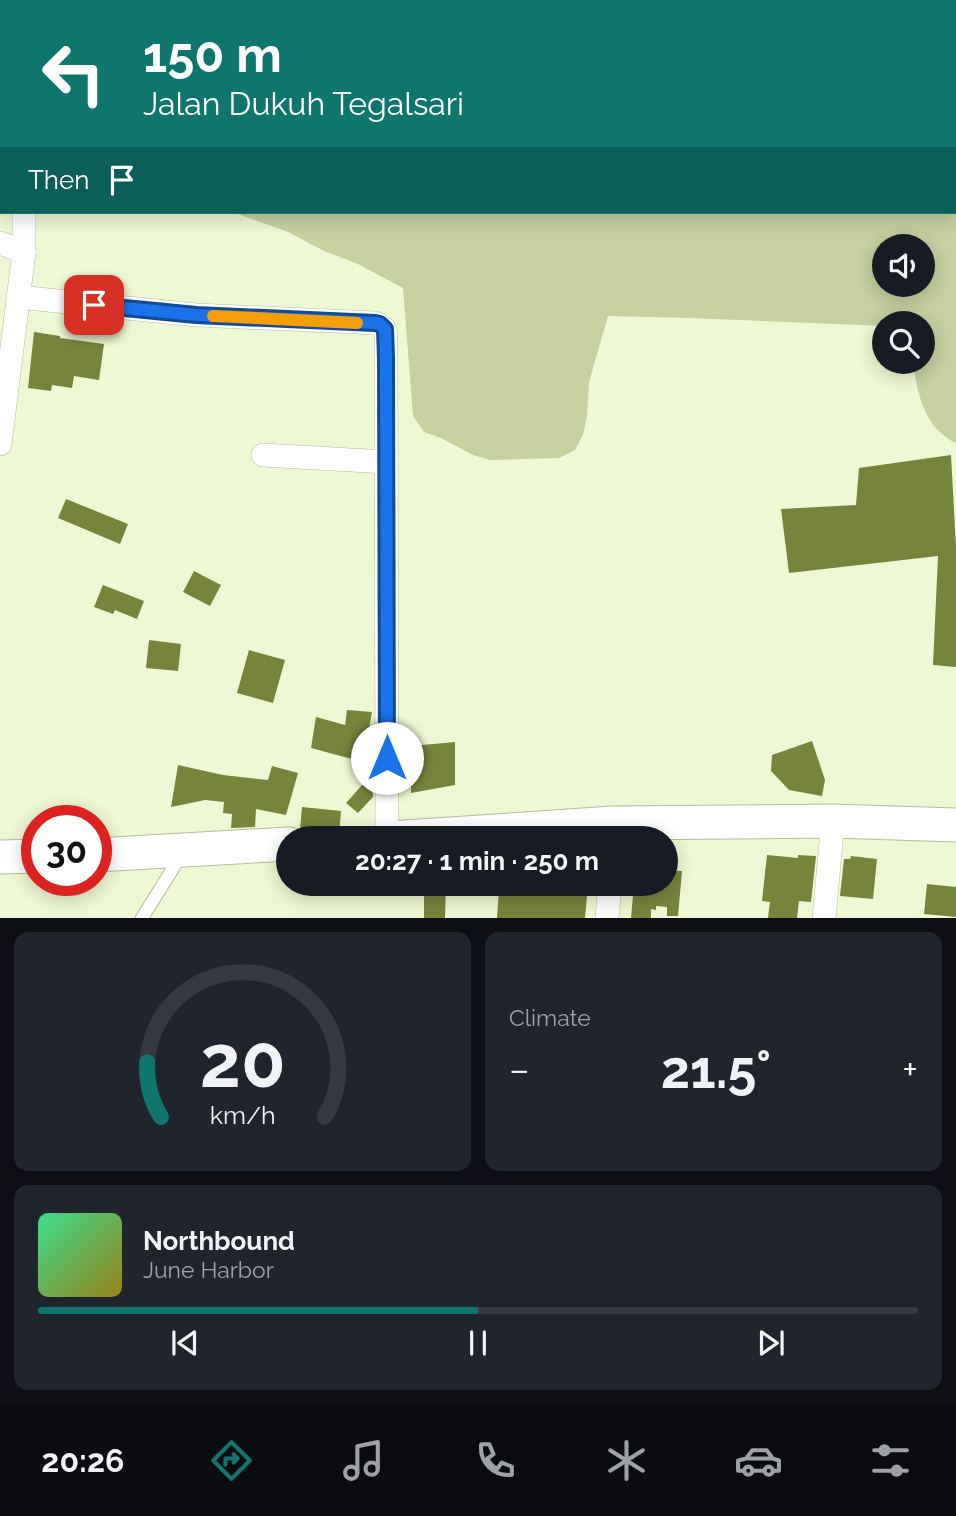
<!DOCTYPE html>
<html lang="en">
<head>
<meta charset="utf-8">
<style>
  body { margin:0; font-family:Raleway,sans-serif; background:#20242c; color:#f1f3f6; height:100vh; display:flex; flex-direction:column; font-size:26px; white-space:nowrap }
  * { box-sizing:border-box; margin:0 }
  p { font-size:23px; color:#9ea1a6 }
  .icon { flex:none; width:38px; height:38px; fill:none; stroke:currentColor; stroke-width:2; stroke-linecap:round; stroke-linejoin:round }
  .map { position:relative; height:918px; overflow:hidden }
  .sheet { display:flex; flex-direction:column; gap:14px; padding:14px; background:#0d0f14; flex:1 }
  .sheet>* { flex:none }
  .hud { position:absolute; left:0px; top:0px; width:957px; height:214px; box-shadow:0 4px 18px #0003; background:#0f766e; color:#fff; overflow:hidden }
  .fabs { position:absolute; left:872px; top:234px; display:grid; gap:14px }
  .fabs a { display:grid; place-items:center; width:63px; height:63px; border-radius:50%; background:#171b24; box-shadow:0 4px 18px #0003; font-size:35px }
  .speed { position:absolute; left:21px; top:805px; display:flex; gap:14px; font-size:35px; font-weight:700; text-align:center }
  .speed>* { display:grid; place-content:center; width:91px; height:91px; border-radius:50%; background:#171b24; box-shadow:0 4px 18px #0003; line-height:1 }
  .speed .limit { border:10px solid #d22; background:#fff; color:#111 }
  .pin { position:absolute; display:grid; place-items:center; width:60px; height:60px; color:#fff; margin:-30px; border-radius:14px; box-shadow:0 4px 10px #0006 }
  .me { position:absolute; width:77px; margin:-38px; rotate:0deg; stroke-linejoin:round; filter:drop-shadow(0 0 5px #0008) }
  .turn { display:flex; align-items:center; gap:24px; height:147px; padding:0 28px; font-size:32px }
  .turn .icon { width:91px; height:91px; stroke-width:2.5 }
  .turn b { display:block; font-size:49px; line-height:60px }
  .then { display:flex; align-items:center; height:66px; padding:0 28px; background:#0003; gap:14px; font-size:26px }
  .big { font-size:52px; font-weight:700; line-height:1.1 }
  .sheet .tile { flex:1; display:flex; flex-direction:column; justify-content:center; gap:10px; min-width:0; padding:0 24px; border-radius:14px; background:#20242c }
  .sheet .dial { align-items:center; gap:0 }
  .dial svg { height:182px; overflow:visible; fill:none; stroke:#363941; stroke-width:7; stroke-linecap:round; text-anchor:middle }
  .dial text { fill:#f1f3f6; stroke:none }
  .song { display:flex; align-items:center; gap:21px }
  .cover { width:84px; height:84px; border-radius:10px; background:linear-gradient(135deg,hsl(150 70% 55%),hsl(50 70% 35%)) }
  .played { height:7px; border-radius:4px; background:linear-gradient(90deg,#0f766e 50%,#363941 50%) }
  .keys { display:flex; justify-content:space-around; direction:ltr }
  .heat { display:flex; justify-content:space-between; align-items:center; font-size:38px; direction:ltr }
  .sheet .tiles { flex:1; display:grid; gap:14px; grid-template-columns:1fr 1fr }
  .tile:last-child { grid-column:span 2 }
  .trip { position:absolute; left:276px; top:826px; width:402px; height:70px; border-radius:35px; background:#171b24; box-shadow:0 4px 18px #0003; font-weight:700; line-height:70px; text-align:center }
  .tab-bar { display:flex; height:112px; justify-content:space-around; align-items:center; background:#090b0e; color:#9ea1a6 }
  .tab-bar .icon { width:49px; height:49px }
  .tab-bar .current { color:#0f766e }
  .tab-bar b { font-size:32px; color:#f1f3f6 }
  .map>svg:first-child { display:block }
</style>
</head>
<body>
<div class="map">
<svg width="956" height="918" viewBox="0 0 956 918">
  <rect width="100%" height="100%" fill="#eff8d4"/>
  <g fill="#c6d0a1" fill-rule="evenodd">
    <path d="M0,0H956V18V2H2V170L0,171Z"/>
    <path d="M956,48V443C925,429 917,394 913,362H922V324H884V326L688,318L608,316L589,382L587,417L583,435L575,450L559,458L490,460L473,455L441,438L424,432L413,416L403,288L358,264L324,251L288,232L232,212H956ZM884,247H922V285H884Z"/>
  </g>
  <g fill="#77843c">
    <path d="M34,332L60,336V338L104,344L99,380L74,376L72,388L52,385L51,391L28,388Z"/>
    <path d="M951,455L956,546V667L933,665L938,556L789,573L781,509L856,505L859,468Z"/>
    <path d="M66,499L128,524L120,544L58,518Z"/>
    <path d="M194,571L221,585L210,606L183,592Z"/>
    <path d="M103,585L144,601L137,619L115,610L113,614L94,607Z"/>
    <path d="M149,640L181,644L178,671L146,668Z"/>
    <path d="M249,650L285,660L273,703L237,693Z"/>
    <path d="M347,710L372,712L363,762L311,748L316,717L345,725Z"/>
    <path d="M812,741L825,780L822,796L789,790L771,771L772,755Z"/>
    <path d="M455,742V785L411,793V746Z"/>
    <path d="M178,765L223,775L268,780L272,766L298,773L286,815L256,809L255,827L231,828L232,814L223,813L224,802L205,800L171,807Z"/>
    <path d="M363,784L373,793V797L358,813L346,803Z"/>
    <path d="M302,807L341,811L339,836L305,833L300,829Z"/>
    <path d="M767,855L798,858V855L816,856L811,902L799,901L797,918H768L770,902L762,901Z"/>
    <path d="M851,856L877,859L873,899L840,896L844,859H850Z"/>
    <path d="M667,870L682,871L678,916H667V907L656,906V910L651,909V918H631L634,884H667Z"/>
    <path d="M424,884H446L445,918H424Z"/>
    <path d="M538,884L588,885L585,918H497L499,889L538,893Z"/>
    <path d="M927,884L956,887V917L924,914Z"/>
  </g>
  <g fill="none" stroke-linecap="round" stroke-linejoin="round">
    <g stroke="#b5bd9a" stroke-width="14">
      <path id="service" d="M142,918L182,854"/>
    </g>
    <g stroke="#b5bd9a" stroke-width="24">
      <g id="minor">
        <path d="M0,243L24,252"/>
        <path d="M18,297L196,315L375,323C381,325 384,327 386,333L387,838"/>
        <path d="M0,444L24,252V212"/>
        <path d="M263,455L386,462"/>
        <path d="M607,918L610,884"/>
        <path d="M824,918L833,821"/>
      </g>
    </g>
    <g stroke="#b5bd9a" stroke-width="35">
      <g id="secondary">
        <path d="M390,838L613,823L833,821L956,825"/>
        <path d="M96,855L289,844"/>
        <path d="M0,857L37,856"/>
      </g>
    </g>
    <use href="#service" stroke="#fff" stroke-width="12"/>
    <use href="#minor" stroke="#fff" stroke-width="23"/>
    <use href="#secondary" stroke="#fff" stroke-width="33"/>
  </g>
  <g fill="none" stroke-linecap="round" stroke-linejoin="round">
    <g stroke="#114b97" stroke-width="18">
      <path id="route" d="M94,305L196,315L375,323L380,324L385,329L386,359L387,758"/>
    </g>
    <use href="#route" stroke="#1a73e8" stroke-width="12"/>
    <path stroke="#f59e0b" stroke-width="12" d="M213,316L357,323"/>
  </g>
</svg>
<div class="fabs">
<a><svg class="icon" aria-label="sound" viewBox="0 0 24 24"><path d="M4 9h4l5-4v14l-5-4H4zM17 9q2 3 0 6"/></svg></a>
<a><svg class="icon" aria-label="search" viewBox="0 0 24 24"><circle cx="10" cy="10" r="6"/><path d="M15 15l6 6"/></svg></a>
</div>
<div class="speed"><div class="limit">30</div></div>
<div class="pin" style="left:94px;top:305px;background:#d93025"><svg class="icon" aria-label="arrive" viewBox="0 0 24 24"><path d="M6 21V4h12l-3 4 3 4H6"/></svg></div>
<svg class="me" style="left:387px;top:758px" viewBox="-20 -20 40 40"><circle r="19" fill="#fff"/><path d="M0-13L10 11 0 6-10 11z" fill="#1a73e8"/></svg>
<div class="trip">20:27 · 1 min · 250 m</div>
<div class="hud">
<div class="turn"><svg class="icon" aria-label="left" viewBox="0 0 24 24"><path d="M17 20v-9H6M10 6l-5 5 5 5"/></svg><div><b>150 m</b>Jalan Dukuh Tegalsari</div></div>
<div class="then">Then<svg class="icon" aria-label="arrive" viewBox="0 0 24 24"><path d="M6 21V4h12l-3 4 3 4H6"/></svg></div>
</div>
</div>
<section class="sheet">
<div class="tiles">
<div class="tile dial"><svg viewBox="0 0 100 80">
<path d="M14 69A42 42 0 1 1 86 69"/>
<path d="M14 69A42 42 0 0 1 8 45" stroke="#0f766e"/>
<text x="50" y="56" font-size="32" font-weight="700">20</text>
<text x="50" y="72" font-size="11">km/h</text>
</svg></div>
<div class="tile"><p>Climate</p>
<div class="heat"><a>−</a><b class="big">21.5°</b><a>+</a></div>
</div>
<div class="tile">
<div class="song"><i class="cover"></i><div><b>Northbound</b><p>June Harbor</p></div></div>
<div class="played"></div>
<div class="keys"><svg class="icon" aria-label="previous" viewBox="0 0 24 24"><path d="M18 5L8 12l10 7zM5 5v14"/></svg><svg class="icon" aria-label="pause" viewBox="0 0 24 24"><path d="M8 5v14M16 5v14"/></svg><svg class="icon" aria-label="next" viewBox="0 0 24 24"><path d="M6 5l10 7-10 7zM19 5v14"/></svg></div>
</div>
</div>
</section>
<nav class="tab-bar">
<b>20:26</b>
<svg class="icon current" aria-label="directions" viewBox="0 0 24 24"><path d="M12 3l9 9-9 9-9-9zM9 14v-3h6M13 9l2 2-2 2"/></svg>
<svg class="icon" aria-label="music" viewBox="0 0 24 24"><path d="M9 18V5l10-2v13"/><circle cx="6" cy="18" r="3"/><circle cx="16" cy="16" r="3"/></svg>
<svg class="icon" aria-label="phone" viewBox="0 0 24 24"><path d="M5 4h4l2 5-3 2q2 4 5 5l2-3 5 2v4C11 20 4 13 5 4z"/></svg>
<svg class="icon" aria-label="climate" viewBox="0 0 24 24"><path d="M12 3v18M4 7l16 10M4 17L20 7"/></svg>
<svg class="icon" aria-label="car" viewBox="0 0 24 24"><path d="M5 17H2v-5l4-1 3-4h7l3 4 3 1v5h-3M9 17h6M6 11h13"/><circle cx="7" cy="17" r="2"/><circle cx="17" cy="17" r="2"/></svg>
<svg class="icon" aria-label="filters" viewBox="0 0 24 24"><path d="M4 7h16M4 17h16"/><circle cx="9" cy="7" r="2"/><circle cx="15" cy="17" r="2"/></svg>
</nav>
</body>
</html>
